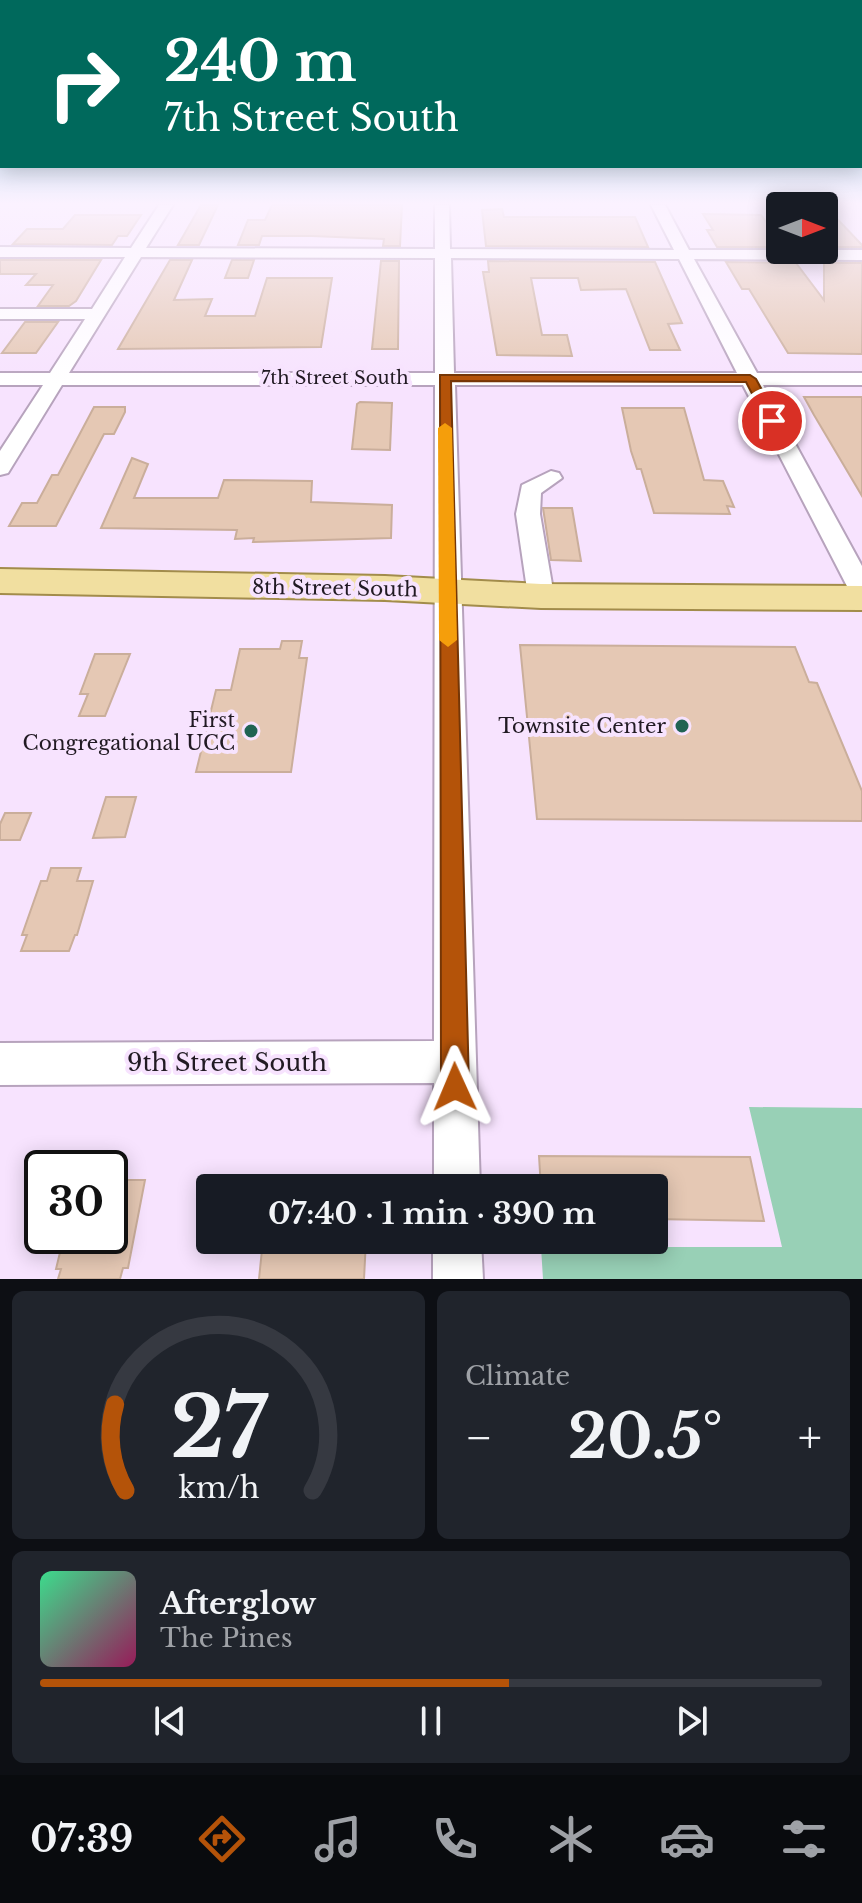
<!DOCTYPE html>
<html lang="en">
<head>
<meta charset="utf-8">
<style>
  body { margin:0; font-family:"Libre Baskerville",serif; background:#20242c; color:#f1f3f6; height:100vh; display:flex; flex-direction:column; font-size:30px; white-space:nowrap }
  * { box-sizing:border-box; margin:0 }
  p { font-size:26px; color:#9ea1a6 }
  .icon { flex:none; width:44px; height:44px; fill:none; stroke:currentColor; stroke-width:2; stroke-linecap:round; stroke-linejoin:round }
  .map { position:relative; height:1279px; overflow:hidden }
  .drawer { display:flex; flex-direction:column; gap:12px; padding:12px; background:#0d0f14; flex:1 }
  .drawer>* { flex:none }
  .guide { position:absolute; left:0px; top:0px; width:862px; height:168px; box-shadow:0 4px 20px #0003; background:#00695c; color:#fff; overflow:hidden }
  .needle { width:52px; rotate:90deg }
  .tools { position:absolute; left:766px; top:192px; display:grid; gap:16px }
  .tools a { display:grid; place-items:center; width:72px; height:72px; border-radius:8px; background:#171b24; box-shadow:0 4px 20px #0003; font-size:40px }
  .speed { position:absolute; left:24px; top:1150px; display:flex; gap:16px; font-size:40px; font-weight:700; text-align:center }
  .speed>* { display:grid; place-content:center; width:104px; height:104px; border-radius:50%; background:#171b24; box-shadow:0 4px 20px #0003; line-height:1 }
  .speed .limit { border:4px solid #111; border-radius:12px; background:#fff; color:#111 }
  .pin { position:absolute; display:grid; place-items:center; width:68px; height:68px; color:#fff; margin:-34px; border:4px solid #fff; border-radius:50%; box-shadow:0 2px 8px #0007 }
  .me { position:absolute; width:88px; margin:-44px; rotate:359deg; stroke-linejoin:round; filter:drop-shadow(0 0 6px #0008) }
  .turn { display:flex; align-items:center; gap:28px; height:168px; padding:0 32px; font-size:36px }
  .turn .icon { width:104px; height:104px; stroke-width:2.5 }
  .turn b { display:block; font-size:56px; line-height:68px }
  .big { font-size:60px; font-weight:800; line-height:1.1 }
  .drawer .widget { flex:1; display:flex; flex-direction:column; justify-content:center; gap:12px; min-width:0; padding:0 28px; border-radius:12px; background:#20242c }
  .drawer .dial { align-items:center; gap:0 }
  .dial svg { height:208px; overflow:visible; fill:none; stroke:#363941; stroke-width:7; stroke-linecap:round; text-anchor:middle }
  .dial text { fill:#f1f3f6; stroke:none }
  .song { display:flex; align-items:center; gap:24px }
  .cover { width:96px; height:96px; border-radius:12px; background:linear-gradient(135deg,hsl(150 70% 55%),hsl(330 70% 35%)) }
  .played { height:8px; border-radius:4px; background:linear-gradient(90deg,#b45309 60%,#363941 60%) }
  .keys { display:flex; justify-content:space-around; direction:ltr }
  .heat { display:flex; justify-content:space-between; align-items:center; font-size:44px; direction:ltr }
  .drawer .tiles { flex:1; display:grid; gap:12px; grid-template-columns:1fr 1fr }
  .widget:last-child { grid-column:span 2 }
  .trip { position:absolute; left:196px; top:1174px; width:472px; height:80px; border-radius:8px; background:#171b24; box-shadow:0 4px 20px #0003; font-weight:800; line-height:80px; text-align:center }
  .tab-bar { display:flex; height:128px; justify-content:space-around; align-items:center; background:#090b0e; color:#9ea1a6 }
  .tab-bar .icon { width:56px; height:56px }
  .tab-bar .on { color:#b45309 }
  .tab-bar b { font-size:36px; color:#f1f3f6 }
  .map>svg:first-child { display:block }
</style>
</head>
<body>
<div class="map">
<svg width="862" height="1279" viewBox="0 0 862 1279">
  <rect width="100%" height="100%" fill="#f7e3fe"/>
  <path fill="#98d0b6" d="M749,1107L862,1108V1279H543L541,1247H782Z"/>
  <g fill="#e5c8b4" stroke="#caae9b" stroke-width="2">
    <path d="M201,205H218L199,245H178Z"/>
    <path d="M272,205H402L400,246H383L384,239L312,236H262L259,245H238L248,220H265Z"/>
    <path d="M824,205L862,245V247H824Z"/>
    <path d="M502,209L504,217H635L648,247L486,246L482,210Z"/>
    <path d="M703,214L761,215L780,241V247H717L707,230H713Z"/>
    <path d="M75,215H141L127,236H118L112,245L13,244L27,229H63Z"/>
    <path d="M0,260H101L76,301L69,306H38L53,285H26L36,274H0Z"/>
    <path d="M170,260H192L174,300L212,299L205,316H255L267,278H332L321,347L118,349Z"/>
    <path d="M232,260H254L248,278H225Z"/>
    <path d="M381,261H399L398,349H372Z"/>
    <path d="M488,261L655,262L682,323L668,324L680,350H650L626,289L581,290L578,278H531L542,335H567L572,356L497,355L483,272H489Z"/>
    <path d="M726,262L796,263L824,300V263H862V354L788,353L749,289H742Z"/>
    <path d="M25,322H58L36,353H2Z"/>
    <path d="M804,397H862V496L814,415Z"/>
    <path d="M360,402L392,403L390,450L352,449L357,404Z"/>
    <path d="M94,407H125V412L114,434H104L56,526H9L22,503H37L52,475H58Z"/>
    <path d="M622,408H684L704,480L723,481L734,507L727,506L730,514L654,513L641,469H637L631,451Z"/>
    <path d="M132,458L148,464L134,498H218L224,480L312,481L311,502L392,505L391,538L253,542L254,538L235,539L237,530L101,528Z"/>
    <path d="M543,508H572L581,561L551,560Z"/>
    <path d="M282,641H302L299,658H307L291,772H196L216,690H231L240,649H280Z"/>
    <path d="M520,645L795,647L809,682L817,683L862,791V821L537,819Z"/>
    <path d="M95,654H130L105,716H79L88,694H80Z"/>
    <path d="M106,797H136L125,837L93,838Z"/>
    <path d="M5,813H31L20,840H0V824Z"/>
    <path d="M51,868H81L77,881H93L77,935H75L69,951H21L27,935H22L41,881H47Z"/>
    <path d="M539,1156L750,1157L764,1221L654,1219V1188H541Z"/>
    <path d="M110,1180H145L128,1268H123L120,1279H58L61,1269H56L64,1236H110Z"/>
    <path d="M263,1240H366L364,1279H259Z"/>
  </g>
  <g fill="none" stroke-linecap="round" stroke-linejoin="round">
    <g stroke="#b7a3bd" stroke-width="4">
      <g id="minor">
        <path d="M159,205H173L146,248L435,249V205H449L450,249L674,250L651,205H665L689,250H862V260L694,259L757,373H862V385H763L862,566V599L853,597L849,590L743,385H455L480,1188H434V1083L0,1085V1043L434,1041L435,385H62L8,473L0,475V451L43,385H0V373H50L85,319H0V309H92L125,257H0V247L131,248ZM141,257L435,258V373H69ZM451,258L679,259L737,373H454Z"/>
        <path d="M551,471L559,473L562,478L541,493L540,514L554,596L550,603L541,606L532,603L528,596L516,514L522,485Z"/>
        <path d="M433,1240H481L483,1279H433Z"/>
      </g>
    </g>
    <g stroke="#a28c4b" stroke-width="4">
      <path id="major" d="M0,569L385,576L541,584L862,586V610L541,608L385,600L0,593Z"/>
    </g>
    <use href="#minor" fill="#fff" fill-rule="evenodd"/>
    <use href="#major" fill="#f1dfa0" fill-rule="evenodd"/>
  </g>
  <linearGradient id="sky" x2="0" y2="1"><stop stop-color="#7bc5e6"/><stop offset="0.53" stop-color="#fbf2ff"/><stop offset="1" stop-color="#fbf2ff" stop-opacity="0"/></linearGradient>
  <rect width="862" height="384" fill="url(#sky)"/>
  <path fill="#b45309" stroke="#753606" stroke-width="2" d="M440,375H750L756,379L779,421L767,423L746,382L451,381L469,1087L465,1097L455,1101L445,1097L441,1087Z"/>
  <path fill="#f59e0b" d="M445,423L452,428L457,640L448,647L439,640L438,428Z"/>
  <g fill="#206353" stroke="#f7e3fe" stroke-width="3">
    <circle cx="682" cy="726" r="8"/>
    <circle cx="251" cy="731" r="8"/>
  </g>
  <g text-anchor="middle" stroke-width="8" stroke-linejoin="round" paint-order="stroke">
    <g font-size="18" fill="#211a23" stroke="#f7e3fe">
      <text x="335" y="384">7th Street South</text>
    </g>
    <g font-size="20" fill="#211a23" stroke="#f7e3fe">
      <text transform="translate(335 588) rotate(1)" y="7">8th Street South</text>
    </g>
    <g font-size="20" fill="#211a23" stroke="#f7e3fe" text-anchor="end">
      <text x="235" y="727">First<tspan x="235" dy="23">Congregational UCC</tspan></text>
      <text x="666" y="733">Townsite Center</text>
    </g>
    <g font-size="24" fill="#211a23" stroke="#f7e3fe">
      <text x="227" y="1071">9th Street South</text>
    </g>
  </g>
</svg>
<div class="tools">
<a><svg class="needle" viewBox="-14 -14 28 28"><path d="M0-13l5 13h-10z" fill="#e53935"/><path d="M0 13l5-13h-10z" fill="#9ea1a6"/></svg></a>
</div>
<div class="speed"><div class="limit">30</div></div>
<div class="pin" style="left:772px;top:421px;background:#d93025"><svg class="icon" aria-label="arrive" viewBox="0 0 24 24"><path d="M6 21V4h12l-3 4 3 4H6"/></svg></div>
<svg class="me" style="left:455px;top:1087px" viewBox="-20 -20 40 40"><path d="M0-17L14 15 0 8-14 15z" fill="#b45309" stroke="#fff" stroke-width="4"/></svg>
<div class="trip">07:40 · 1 min · 390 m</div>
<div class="guide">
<div class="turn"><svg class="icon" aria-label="right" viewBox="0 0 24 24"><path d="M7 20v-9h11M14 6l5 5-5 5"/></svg><div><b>240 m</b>7th Street South</div></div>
</div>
</div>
<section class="drawer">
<div class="tiles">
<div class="widget dial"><svg viewBox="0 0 100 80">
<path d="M14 69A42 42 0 1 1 86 69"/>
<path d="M14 69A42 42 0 0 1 10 36" stroke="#b45309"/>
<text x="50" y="56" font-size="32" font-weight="700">27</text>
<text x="50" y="72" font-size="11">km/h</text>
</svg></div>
<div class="widget"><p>Climate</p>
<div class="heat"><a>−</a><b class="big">20.5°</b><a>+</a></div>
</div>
<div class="widget">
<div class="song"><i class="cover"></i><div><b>Afterglow</b><p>The Pines</p></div></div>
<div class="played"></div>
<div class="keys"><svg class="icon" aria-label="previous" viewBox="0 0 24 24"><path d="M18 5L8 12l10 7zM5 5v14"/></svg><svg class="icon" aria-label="pause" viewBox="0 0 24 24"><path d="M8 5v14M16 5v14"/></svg><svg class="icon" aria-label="next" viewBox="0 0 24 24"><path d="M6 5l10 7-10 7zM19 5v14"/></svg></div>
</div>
</div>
</section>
<nav class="tab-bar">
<b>07:39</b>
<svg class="icon on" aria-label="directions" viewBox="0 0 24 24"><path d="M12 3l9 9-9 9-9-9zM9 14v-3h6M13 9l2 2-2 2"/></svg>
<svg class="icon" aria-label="music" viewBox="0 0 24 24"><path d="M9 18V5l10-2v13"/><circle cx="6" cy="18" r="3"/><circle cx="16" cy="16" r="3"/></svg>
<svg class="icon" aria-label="phone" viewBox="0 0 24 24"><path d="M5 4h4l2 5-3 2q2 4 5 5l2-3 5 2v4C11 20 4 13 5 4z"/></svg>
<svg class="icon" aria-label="climate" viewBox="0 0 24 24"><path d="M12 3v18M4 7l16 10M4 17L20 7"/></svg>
<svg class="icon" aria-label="car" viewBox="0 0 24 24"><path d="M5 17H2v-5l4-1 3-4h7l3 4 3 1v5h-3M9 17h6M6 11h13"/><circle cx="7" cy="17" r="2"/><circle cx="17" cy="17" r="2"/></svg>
<svg class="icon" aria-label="filters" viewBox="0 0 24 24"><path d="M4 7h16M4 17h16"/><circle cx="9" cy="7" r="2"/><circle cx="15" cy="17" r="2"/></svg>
</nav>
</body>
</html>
